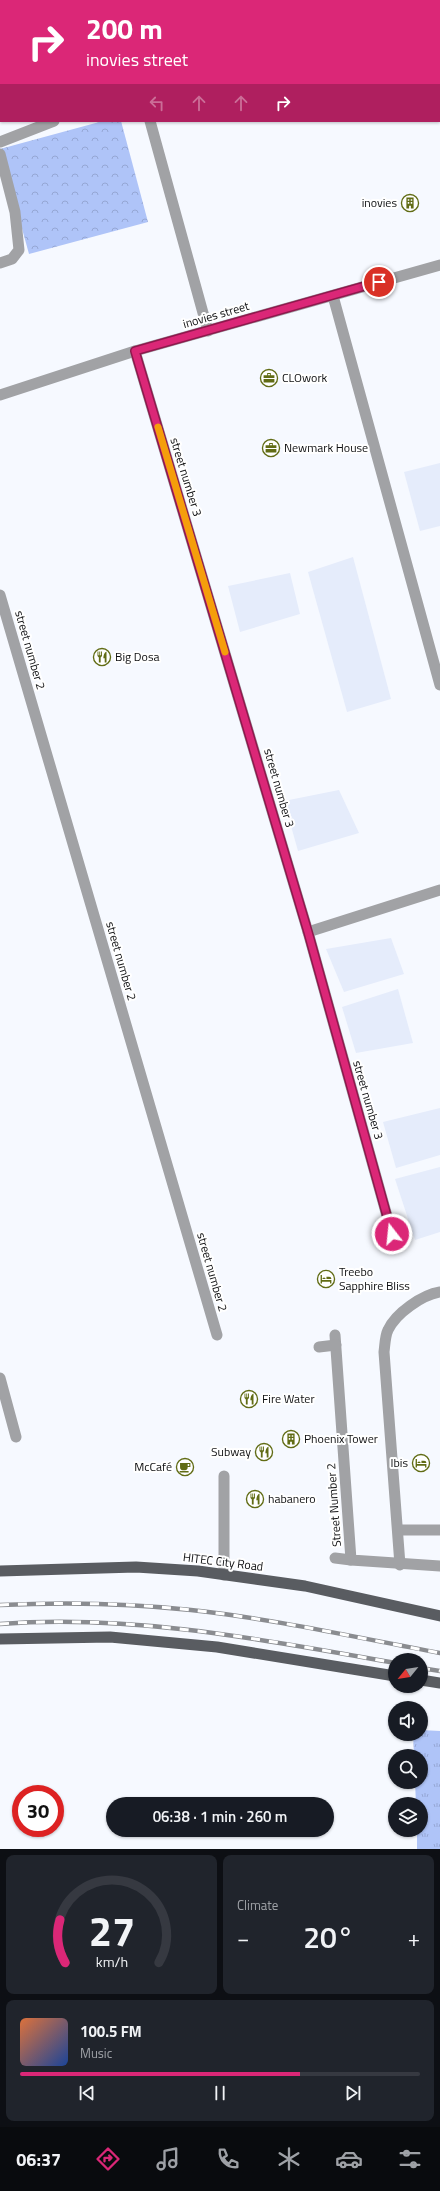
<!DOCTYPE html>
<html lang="en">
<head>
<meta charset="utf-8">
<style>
  body { margin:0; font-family:"Titillium Web",sans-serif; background:#20242c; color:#f1f3f6; height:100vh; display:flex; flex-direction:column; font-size:15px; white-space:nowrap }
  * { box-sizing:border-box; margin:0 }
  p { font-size:13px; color:#9ea1a6 }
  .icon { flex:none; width:22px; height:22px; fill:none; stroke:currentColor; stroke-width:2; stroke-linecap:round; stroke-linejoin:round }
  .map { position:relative; height:1849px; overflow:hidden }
  .drawer { display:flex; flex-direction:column; gap:6px; padding:6px; background:#0d0f14; flex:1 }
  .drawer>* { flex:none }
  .banner { position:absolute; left:0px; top:0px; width:440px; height:122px; box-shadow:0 1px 3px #0004; background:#db2777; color:#fff; overflow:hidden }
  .needle { width:26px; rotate:240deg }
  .controls { position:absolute; left:388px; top:1653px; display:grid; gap:8px }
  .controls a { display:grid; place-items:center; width:40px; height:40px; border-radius:50%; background:#171b24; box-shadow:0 1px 3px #0004; font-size:20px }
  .speed { position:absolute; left:12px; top:1785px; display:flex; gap:8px; font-size:20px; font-weight:700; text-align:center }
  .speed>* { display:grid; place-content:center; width:52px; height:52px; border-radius:50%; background:#171b24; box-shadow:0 1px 3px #0004; line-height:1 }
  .speed .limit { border:6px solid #d22; background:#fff; color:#111 }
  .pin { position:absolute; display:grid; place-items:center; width:34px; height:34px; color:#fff; margin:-17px; border:2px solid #fff; border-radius:50%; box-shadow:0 1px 4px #0007 }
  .me { position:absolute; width:44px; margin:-22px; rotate:344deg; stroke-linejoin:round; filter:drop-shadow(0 0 3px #0008) }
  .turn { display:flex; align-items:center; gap:14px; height:84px; padding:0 20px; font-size:18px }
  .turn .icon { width:52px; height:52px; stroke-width:2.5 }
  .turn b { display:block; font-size:28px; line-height:34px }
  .lanes { display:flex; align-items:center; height:38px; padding:0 20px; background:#0003; justify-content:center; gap:20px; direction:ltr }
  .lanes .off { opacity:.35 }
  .big { font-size:30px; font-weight:600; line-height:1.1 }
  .drawer .tile { flex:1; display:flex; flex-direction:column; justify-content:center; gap:6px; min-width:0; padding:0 14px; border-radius:8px; background:#20242c }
  .drawer .dial { align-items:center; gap:0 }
  .dial svg { height:104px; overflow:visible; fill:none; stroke:#363941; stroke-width:7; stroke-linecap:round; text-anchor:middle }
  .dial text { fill:#f1f3f6; stroke:none }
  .song { display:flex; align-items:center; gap:12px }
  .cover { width:48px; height:48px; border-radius:6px; background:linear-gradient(135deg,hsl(20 70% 55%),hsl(220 70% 35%)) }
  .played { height:4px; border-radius:2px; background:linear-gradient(90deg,#db2777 70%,#363941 70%) }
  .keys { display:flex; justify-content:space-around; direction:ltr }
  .heat { display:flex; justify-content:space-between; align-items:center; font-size:22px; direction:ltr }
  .drawer .tiles { flex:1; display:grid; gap:6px; grid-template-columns:1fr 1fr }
  .tile:last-child { grid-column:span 2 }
  .trip { position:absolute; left:106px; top:1797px; width:228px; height:40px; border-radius:20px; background:#171b24; box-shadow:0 1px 3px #0004; font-weight:600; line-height:40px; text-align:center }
  .dock { display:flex; height:64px; justify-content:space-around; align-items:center; background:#090b0e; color:#9ea1a6 }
  .dock .icon { width:28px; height:28px }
  .dock .active { color:#db2777 }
  .dock b { font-size:18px; color:#f1f3f6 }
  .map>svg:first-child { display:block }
</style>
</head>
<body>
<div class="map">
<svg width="440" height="1849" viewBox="0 0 440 1849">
  <defs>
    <pattern id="grass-tufts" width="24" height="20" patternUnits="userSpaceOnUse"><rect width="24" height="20" fill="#afc4f8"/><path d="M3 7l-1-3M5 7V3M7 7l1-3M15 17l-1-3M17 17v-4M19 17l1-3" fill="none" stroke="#95a7d4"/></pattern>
    <pattern id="park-crowns" width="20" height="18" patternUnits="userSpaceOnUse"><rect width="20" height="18" fill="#afc4f8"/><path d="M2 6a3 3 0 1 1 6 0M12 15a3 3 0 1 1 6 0" fill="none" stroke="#95a7d4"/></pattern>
  </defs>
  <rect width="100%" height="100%" fill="#f6f9ff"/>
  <g fill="#e5ecfb">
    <path d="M440,463V526L420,531L404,472Z"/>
    <path d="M353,557L391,699L347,712L308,572Z"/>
    <path d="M290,573L300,614L240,632L228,586Z"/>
    <path d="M339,790L359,833L298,851L284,801Z"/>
    <path d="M391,938L404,974L344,992L326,949Z"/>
    <path d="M398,989L413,1043L356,1053L342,1007Z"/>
    <path d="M440,1108V1155L396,1168L383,1122Z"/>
    <path d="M440,1167V1232L415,1240L395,1179Z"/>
  </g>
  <path fill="url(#grass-tufts)" d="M421,1730L440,1731V1849H417V1830H421V1804H416L415,1782H421V1756H414L413,1734H421Z"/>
  <path fill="url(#park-crowns)" d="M103,121H121L148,222L29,254L0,149Z"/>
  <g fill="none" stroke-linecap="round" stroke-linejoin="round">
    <g stroke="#a1a2a5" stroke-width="11">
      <path d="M85,0V1"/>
      <path d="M0,142L54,121"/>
      <path d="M0,154L15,212L19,250L12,259L0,263"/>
      <path d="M398,1530H440"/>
      <path d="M400,1565L384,1352C385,1345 385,1336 388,1330C396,1313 422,1295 440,1292"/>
    </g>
    <g stroke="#a1a2a5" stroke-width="11">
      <path d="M116,0L117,1"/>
      <path d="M439,39H440"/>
      <path d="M150,121L208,331"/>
      <path d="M333,296L440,685"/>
      <path d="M135,351L308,932L392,1234"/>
      <path d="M0,395L135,351L440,265"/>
      <path d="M0,595L217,1335"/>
      <path d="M308,932L440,890"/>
      <path d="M335,1335L351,1560L440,1566"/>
      <path d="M319,1347L336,1345"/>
      <path d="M0,1378L16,1437"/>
      <path d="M335,1558L351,1560"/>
      <path d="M224,1575V1476"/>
    </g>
    <g stroke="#595c61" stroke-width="11">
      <path d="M0,1571L136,1567L198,1571L305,1586L440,1616"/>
      <path d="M0,1639L110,1637L217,1647L395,1676"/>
      <path d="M421,1680L440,1683"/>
    </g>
    <g stroke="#8a8c90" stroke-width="4.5">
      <g id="rail">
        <path d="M0,1605C63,1602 128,1603 191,1610C275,1619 358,1638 440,1653"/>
        <path d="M0,1624C133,1614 265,1640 395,1663"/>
        <path d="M421,1668L440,1671"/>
      </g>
    </g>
    <use href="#rail" stroke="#fff" stroke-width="3" stroke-dasharray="9" stroke-linecap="butt"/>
  </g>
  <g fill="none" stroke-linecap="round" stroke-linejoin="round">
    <g stroke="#8e194d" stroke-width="10">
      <path id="route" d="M379,282L135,351L308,932L392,1234"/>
    </g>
    <use href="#route" stroke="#db2777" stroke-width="7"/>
    <path stroke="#f59e0b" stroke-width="7" d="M158,427L225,652"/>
  </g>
  <defs>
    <g id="building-ring" transform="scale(0.9)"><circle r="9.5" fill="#fff" stroke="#616c15" stroke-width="1.5"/><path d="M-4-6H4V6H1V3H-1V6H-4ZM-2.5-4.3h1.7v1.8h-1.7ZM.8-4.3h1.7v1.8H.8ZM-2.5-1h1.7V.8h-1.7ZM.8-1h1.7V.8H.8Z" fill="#616c15"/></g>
    <g id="office-ring" transform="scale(0.9)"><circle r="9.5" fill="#fff" stroke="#616c15" stroke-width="1.5"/><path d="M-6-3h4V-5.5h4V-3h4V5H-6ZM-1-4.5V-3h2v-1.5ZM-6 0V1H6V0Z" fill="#616c15"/></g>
    <g id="restaurant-ring" transform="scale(0.9)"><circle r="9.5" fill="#fff" stroke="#616c15" stroke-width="1.5"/><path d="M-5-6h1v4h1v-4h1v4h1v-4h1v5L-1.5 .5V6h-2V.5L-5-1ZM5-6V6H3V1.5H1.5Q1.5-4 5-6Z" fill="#616c15"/></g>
    <g id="hotel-ring" transform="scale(0.9)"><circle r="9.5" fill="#fff" stroke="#616c15" stroke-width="1.5"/><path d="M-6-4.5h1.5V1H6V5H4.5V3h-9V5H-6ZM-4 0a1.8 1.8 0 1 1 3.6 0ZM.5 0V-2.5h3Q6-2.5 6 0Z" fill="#616c15"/></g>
    <g id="cafe-ring" transform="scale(0.9)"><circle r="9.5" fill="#fff" stroke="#616c15" stroke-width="1.5"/><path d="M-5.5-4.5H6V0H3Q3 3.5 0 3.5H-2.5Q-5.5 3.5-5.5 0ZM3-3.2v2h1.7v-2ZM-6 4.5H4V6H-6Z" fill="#616c15"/></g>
  </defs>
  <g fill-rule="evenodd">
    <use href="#building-ring" x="410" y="203"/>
    <use href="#office-ring" x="269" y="378"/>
    <use href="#office-ring" x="271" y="448"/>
    <use href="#restaurant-ring" x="102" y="657"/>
    <use href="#hotel-ring" x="326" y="1279"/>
    <use href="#restaurant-ring" x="249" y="1399"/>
    <use href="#building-ring" x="291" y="1439"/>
    <use href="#restaurant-ring" x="264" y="1452"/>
    <use href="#hotel-ring" x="421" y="1463"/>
    <use href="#cafe-ring" x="185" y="1467"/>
    <use href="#restaurant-ring" x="255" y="1499"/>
  </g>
  <g text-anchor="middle" stroke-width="4" stroke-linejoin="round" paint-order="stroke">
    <g font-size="12" fill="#0e0f11" stroke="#fff" text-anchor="start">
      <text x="397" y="207" text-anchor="end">inovies</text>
      <text x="282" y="382">CLOwork</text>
      <text x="284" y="452">Newmark House</text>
      <text x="115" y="661">Big Dosa</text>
      <text x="339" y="1276">Treebo<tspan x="339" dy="14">Sapphire Bliss</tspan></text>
      <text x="262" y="1403">Fire Water</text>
      <text x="304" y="1443">Phoenix Tower</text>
      <text x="251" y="1456" text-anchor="end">Subway</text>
      <text x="408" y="1467" text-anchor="end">Ibis</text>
      <text x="172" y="1471" text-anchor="end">McCafé</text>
      <text x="268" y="1503">habanero</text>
    </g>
    <g font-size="12" fill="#0e0f11" stroke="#fff">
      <text transform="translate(216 315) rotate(-16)" y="4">inovies street</text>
      <text transform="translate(186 477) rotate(73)" y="4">street number 3</text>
      <text transform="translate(30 650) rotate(74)" y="4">street number 2</text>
      <text transform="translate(279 788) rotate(74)" y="4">street number 3</text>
      <text transform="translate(121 961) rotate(74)" y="4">street number 2</text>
      <text transform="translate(368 1100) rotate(74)" y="4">street number 3</text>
      <text transform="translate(212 1272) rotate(74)" y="4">street number 2</text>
      <text transform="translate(334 1505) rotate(-94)" y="4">Street Number 2</text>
      <text transform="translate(223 1562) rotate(7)" y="4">HITEC City Road</text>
    </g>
  </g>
</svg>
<div class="controls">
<a><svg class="needle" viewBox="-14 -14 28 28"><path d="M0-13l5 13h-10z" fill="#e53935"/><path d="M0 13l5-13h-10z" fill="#9ea1a6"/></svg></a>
<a><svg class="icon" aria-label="sound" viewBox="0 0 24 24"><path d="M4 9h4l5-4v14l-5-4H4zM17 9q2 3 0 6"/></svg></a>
<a><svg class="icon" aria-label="search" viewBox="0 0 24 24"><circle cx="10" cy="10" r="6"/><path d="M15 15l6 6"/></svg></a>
<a><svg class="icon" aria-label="layers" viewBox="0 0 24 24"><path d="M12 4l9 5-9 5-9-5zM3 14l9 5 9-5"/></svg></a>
</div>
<div class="speed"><div class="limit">30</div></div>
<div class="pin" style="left:379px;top:282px;background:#d93025"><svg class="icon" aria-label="arrive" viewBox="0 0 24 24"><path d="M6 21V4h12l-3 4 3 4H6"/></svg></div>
<svg class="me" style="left:392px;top:1234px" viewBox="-20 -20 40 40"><circle r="17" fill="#db2777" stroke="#fff" stroke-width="3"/><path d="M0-11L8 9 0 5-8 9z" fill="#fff"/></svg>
<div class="trip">06:38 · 1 min · 260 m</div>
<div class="banner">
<div class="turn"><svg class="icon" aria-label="right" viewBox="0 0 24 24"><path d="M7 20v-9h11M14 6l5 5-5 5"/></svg><div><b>200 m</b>inovies street</div></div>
<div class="lanes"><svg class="icon off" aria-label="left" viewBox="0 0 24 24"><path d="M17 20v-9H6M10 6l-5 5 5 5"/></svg><svg class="icon off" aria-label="ahead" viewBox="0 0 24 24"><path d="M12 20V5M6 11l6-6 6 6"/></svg><svg class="icon off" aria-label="ahead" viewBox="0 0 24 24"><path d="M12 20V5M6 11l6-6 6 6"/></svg><svg class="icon" aria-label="right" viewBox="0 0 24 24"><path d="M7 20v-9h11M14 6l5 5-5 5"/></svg></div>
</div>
</div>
<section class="drawer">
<div class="tiles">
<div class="tile dial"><svg viewBox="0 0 100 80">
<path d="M14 69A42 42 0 1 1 86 69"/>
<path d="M14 69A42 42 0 0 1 10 36" stroke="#db2777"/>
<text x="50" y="56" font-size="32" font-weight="700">27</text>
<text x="50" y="72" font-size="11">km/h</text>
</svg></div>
<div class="tile"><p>Climate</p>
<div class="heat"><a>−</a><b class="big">20°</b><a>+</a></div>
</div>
<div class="tile">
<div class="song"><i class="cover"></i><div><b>100.5 FM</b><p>Music</p></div></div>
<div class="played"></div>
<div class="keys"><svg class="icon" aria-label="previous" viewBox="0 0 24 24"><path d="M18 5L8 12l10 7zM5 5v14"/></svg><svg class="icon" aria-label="pause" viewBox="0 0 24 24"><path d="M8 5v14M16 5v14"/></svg><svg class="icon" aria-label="next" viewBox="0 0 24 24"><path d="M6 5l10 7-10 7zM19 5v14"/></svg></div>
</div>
</div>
</section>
<nav class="dock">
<b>06:37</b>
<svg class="icon active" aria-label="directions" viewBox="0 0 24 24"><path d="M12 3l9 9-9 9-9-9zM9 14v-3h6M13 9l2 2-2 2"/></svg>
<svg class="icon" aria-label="music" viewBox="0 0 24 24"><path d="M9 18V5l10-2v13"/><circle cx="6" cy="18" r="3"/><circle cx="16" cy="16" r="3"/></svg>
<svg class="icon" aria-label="phone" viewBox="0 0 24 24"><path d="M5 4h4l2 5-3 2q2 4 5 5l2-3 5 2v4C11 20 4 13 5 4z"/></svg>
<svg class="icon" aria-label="climate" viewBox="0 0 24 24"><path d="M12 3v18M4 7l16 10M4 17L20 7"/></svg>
<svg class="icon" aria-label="car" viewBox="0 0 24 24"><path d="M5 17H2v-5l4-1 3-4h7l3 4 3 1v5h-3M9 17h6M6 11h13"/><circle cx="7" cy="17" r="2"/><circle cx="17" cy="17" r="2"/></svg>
<svg class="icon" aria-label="filters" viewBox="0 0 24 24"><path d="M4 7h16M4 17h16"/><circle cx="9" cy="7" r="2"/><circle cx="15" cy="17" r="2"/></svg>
</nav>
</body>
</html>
